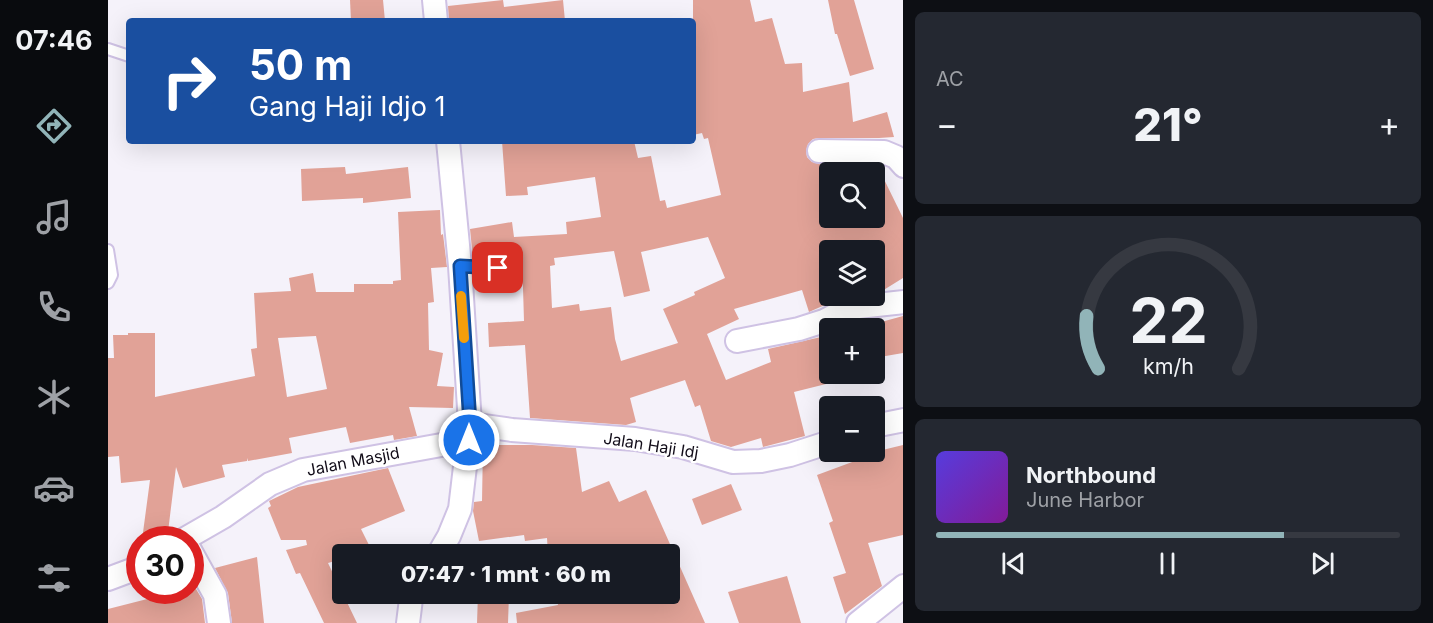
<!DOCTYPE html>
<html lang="id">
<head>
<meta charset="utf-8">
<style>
  body { margin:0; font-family:Inter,sans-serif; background:#242831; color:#f1f3f6; height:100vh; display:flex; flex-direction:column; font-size:22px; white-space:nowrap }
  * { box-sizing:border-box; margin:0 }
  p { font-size:20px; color:#9ea1a6 }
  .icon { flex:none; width:33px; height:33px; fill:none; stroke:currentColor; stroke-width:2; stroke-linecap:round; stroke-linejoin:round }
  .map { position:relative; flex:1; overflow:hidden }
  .panel { display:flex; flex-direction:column; gap:12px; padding:12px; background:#0d0f14; width:530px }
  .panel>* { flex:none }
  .guide { position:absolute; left:18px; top:18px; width:570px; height:126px; border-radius:6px; box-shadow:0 6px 24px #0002; background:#1a4fa0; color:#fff; overflow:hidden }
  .tools { position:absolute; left:711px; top:162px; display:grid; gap:12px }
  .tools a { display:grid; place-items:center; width:66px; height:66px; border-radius:6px; background:#171b24; box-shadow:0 6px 24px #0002; font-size:30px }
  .speed { position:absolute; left:18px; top:526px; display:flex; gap:12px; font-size:30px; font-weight:700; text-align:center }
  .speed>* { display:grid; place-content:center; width:78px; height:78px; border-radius:50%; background:#171b24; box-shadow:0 6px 24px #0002; line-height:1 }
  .speed .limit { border:9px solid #d22; background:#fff; color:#111 }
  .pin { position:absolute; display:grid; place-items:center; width:51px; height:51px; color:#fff; margin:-26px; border-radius:12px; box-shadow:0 3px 9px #0006 }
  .me { position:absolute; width:66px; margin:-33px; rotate:0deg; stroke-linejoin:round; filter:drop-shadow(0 0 4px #0008) }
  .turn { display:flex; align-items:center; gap:21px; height:126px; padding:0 24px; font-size:27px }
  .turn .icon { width:78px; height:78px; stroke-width:2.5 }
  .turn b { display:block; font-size:42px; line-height:51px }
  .big { font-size:45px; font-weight:800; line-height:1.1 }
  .panel .card { flex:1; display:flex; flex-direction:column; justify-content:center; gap:9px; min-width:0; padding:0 21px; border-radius:9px; background:#242831 }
  .panel .dial { align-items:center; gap:0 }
  .dial svg { height:156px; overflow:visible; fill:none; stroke:#363941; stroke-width:7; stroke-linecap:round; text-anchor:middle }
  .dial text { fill:#f1f3f6; stroke:none }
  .song { display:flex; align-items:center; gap:18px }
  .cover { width:72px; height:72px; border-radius:9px; background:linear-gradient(135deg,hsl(250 70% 55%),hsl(290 70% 35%)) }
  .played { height:6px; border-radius:3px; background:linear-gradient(90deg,#91b4b8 75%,#363941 75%) }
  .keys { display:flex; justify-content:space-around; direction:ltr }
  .heat { display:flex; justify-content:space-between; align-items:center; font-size:33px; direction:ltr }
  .trip { position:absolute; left:224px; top:544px; width:348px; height:60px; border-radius:6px; background:#171b24; box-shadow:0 6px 24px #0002; font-weight:800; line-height:60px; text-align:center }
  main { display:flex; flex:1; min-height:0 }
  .menu { display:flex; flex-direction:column; width:108px; justify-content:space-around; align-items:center; background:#090b0e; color:#9ea1a6 }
  .menu .icon { width:42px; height:42px }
  .menu .current { color:#91b4b8 }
  .menu b { font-size:27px; color:#f1f3f6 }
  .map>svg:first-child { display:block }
</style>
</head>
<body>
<main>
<nav class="menu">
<b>07:46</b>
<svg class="icon current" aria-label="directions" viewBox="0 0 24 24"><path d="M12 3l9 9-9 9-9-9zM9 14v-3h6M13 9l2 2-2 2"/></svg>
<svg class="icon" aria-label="music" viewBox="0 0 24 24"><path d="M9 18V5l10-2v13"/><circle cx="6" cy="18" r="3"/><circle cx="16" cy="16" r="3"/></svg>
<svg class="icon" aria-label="phone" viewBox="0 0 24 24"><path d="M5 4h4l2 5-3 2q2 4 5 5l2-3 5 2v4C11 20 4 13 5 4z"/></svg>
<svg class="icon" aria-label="climate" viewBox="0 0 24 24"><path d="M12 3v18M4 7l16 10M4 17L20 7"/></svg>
<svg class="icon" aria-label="car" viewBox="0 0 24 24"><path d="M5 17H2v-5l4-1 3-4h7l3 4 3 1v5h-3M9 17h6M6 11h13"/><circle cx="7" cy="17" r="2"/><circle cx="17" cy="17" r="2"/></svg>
<svg class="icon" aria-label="filters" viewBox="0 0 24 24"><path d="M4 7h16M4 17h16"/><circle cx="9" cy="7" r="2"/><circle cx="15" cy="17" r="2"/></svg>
</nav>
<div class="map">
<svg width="796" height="623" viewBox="0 0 796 623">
  <rect width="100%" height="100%" fill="#f5f2fa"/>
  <g fill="#e1a297" fill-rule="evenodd">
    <path d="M242,0H275L277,21H243Z"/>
    <path d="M395,0L396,7L455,0L457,21H341L340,6Z"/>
    <path d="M585,0H642L647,22L664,18L677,64L694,63L695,92L741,82L745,122L779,112L786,137L771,138H711L705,139L700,144L698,151L699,157L704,162L717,165L722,174V218H766V165H769L795,218V278L774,291L766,292V250H722V258L716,261L722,279V296H727L728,300L701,312L694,290L626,309L631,319L599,334L618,380L663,362L660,349L722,335V383L686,392L697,436L655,447L653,438L623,447L603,441L592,405L587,407L577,380L522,398L528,422L518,425L422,418L417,345L381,347L380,323L416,321L414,255L383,260L365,259L362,229L404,222L406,237L459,234L458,222L493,217L487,177L419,187L420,195L398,196L394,141H526L530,158L543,156L552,201L557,200L559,208L613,195L600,138L596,139L594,133L585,135ZM600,237L617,278L586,292L587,295L555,309L570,343L513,361L507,339L503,307L472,311L471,304L444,308L442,266L447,265L446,258L506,251L516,297L542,291L533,252Z"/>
    <path d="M720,0H746L766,69L742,76L729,34H727Z"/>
    <path d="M237,167L238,174L300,167L303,198L255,203V198L194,201L193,169Z"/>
    <path d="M332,210L333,235L335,234L339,267L323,268L326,302L320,303L321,350L335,353L329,386L346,387L345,408L301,407L309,436L286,440L285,435L242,443L238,427L181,438L184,453L140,461L139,458V461L114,465L117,477L75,488L68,467L59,540H34L42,480L13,483L11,456L0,457V358H6L5,335H20V333H47V397L147,376L143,349L149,348L146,293L183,291L181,278L205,273L208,292H246V284H285V281L293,280L290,212ZM208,336L219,389L179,397L170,338Z"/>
    <path d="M795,316V353L766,358V324Z"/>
    <path d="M375,445H424L468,448L474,492L501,481L511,502L538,490L597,623H409L408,613L450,605L448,594H561V555H440L439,538L417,541L416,535L371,541L365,511L366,502L374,501Z"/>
    <path d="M795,445V535L760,543L774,586L737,614L725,577L738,573L721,523L725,521L709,475L755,458L754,455Z"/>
    <path d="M280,468L297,511L253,529L266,555H234V559L220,563L249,623H216L192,573L188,574L178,550L199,545L198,540H173L160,508L163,506L161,501L190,487Z"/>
    <path d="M623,484L634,510L594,525L584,499Z"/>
    <path d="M149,557L156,623H124L120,593L107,568Z"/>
    <path d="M679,576L693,623H631L620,592Z"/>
    <path d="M82,579L94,599L97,623H0V609L55,595L54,591H82Z"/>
    <path d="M370,594H401L400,623H369Z"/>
  </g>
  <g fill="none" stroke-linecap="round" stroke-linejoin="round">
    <g stroke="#cfc2e4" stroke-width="14">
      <g id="service">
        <path d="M0,49L21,56"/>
        <path d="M0,250L4,275L0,283"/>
        <path d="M352,266L390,268"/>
      </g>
    </g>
    <g stroke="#cfc2e4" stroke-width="26">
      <g id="minor">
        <path d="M326,0L328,21"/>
        <path d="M711,151L776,152L788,157L796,166"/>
        <path d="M629,341L691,329L716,321L741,308L796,302"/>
        <path d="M362,424L404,430L527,439L575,447L625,462L653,461L682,455L722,442"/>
        <path d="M766,426L796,420"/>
        <path d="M75,540L115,517L162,484L195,470L361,440"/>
        <path d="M82,550L107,595L111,623"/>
        <path d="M330,555L341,536L352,509L362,424L352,266L340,141"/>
        <path d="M0,579L32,567"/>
        <path d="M300,623L303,599L306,594"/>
        <path d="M750,623L796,586"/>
      </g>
    </g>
    <use href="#service" stroke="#fff" stroke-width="10"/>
    <use href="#minor" stroke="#fff" stroke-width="22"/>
  </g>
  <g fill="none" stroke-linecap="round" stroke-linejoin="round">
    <g stroke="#114b97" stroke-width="15">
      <path id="route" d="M361,440L362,424L352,266L390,268"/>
    </g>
    <use href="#route" stroke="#1a73e8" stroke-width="10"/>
    <path stroke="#f59e0b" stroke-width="10" d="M353,296L356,338"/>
  </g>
  <g text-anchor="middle" stroke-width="5" stroke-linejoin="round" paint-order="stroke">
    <g font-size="16" fill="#110c18" stroke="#fff">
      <text transform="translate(543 445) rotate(9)" y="6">Jalan Haji Idj</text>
      <text transform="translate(245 461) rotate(-11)" y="6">Jalan Masjid</text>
    </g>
  </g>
</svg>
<div class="tools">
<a><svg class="icon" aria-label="search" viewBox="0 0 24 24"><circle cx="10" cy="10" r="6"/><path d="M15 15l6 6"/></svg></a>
<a><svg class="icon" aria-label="layers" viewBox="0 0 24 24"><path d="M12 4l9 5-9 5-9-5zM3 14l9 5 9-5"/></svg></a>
<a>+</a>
<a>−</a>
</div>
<div class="speed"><div class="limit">30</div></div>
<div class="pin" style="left:390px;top:268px;background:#d93025"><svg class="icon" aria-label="arrive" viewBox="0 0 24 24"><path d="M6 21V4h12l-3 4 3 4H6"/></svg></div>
<svg class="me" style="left:361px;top:440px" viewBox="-20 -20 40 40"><circle r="17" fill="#1a73e8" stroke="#fff" stroke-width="3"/><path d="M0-11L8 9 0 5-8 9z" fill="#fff"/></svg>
<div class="trip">07:47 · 1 mnt · 60 m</div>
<div class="guide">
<div class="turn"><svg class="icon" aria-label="right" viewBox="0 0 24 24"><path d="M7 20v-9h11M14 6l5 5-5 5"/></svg><div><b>50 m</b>Gang Haji Idjo 1</div></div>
</div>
</div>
<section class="panel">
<div class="card"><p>AC</p>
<div class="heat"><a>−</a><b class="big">21°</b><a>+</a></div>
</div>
<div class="card dial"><svg viewBox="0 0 100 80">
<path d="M14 69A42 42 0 1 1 86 69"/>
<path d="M14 69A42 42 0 0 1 8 42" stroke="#91b4b8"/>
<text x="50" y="56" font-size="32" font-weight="700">22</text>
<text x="50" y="72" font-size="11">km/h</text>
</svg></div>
<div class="card">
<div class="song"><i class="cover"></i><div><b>Northbound</b><p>June Harbor</p></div></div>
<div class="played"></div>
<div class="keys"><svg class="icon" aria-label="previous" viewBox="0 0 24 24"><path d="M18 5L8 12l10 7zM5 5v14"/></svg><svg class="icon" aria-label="pause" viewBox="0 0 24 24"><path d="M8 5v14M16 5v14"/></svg><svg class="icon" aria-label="next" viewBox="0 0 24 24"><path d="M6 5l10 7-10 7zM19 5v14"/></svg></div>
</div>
</section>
</main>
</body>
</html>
